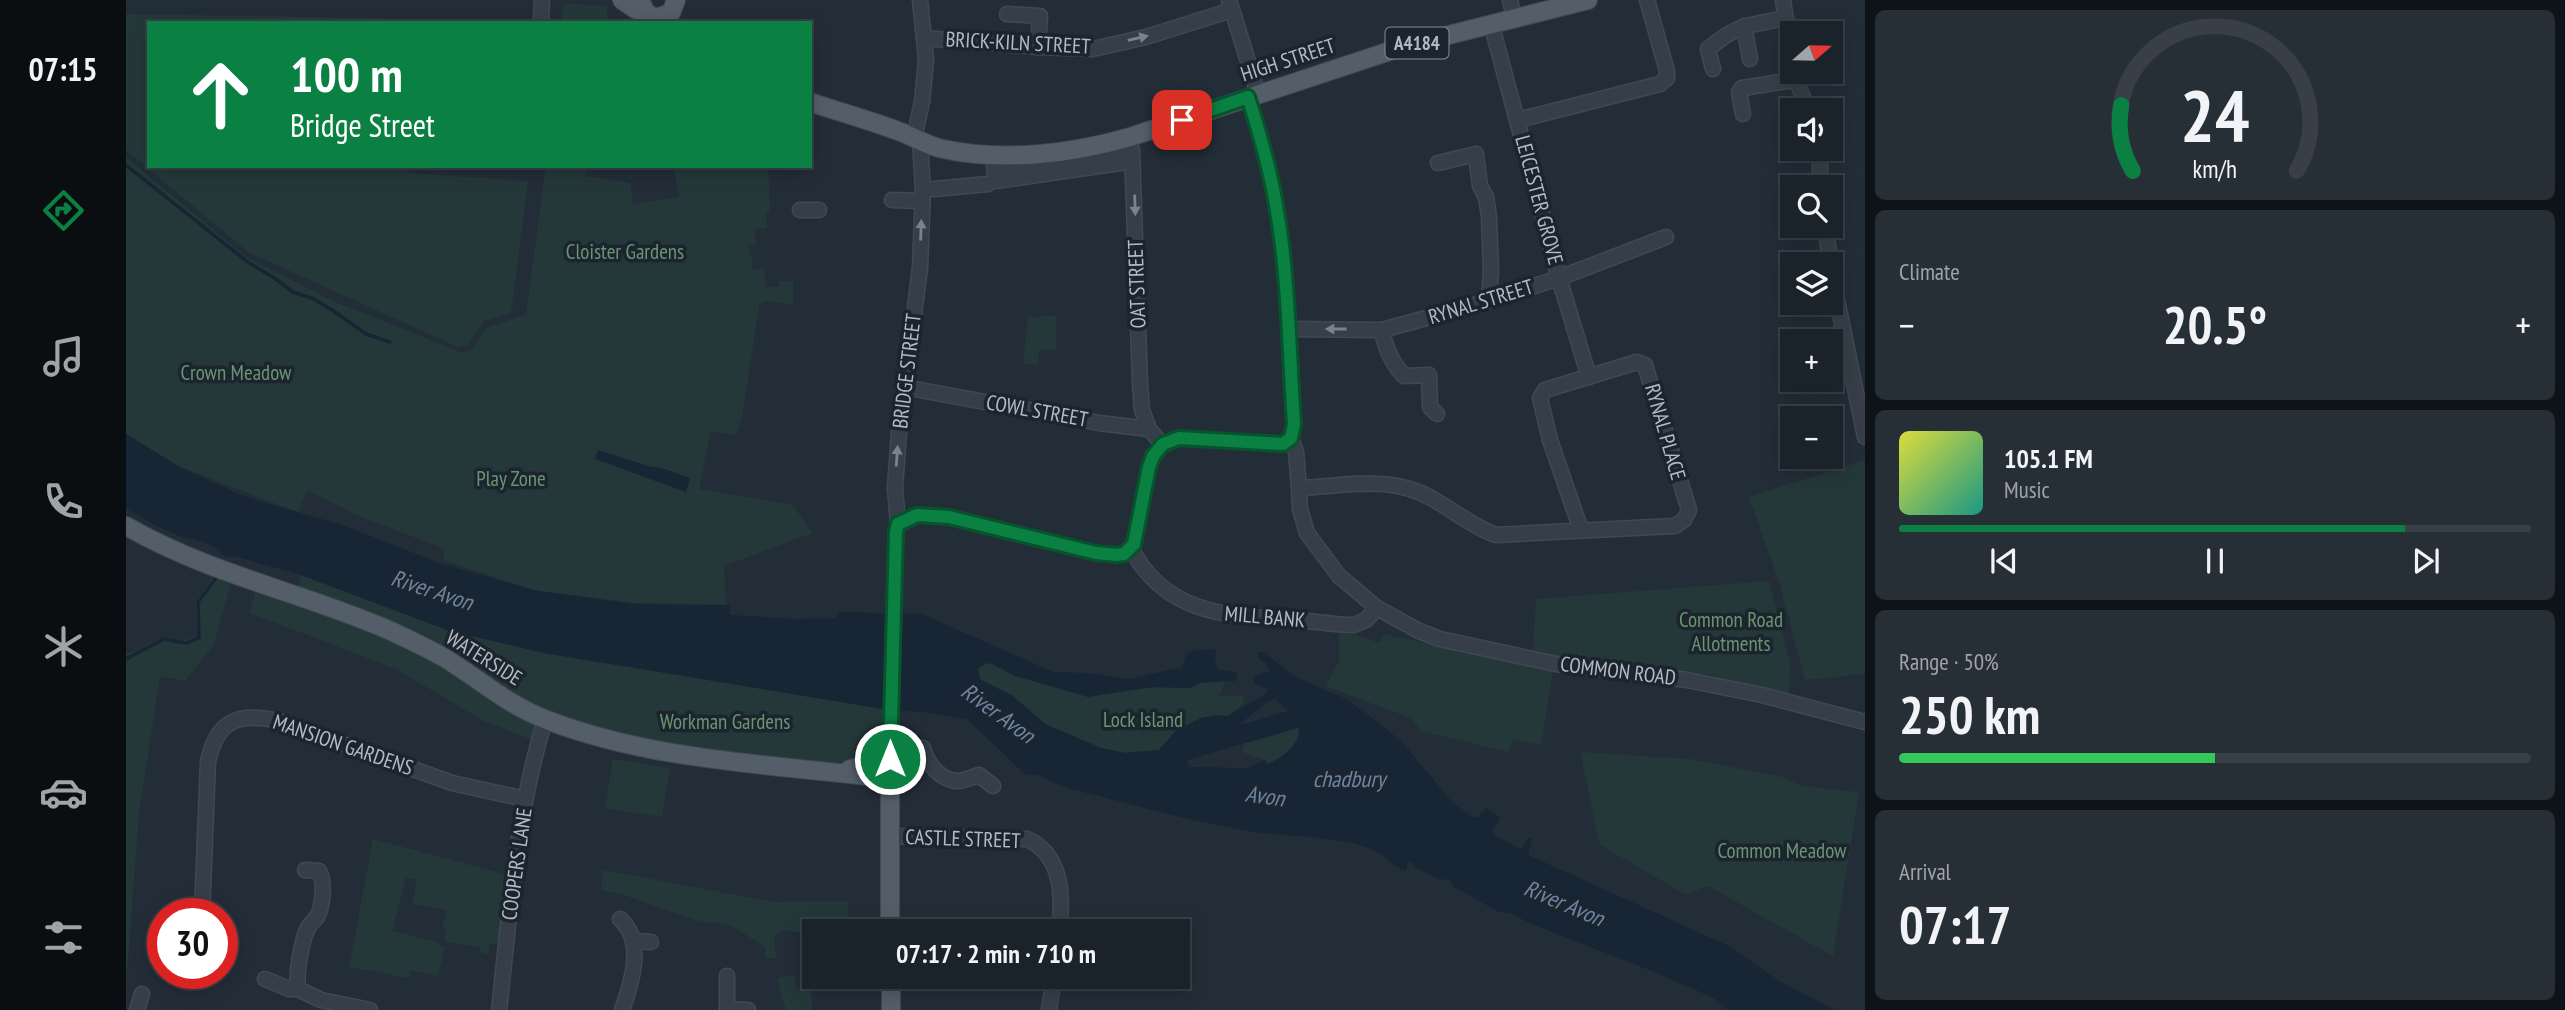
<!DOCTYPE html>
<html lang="en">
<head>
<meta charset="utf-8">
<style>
  body { margin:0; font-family:"PT Sans Narrow",sans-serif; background:#272f36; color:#f1f3f6; height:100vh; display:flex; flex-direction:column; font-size:26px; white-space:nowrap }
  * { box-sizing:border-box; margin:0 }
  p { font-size:23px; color:#9fa4a8 }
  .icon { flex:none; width:38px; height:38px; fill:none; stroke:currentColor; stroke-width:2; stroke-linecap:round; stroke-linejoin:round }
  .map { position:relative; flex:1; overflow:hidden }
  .panel { display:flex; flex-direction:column; gap:10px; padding:10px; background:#0e1317; width:700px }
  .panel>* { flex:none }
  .banner { position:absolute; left:21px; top:21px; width:665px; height:147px; border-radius:0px; box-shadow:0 4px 18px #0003,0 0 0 2px #383f47; background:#0b8043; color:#fff; overflow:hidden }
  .needle { width:46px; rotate:70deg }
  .fabs { position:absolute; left:1654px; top:21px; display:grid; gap:14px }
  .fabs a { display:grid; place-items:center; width:63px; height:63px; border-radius:0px; background:#1a222a; box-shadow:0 4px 18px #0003,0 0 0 2px #383f47; font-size:35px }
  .speed { position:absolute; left:21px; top:898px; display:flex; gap:14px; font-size:35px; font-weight:700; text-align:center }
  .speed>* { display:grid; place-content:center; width:91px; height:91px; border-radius:50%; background:#1a222a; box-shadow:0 4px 18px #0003,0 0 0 2px #383f47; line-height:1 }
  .speed .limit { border:10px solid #d22; background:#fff; color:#111 }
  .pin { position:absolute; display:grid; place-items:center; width:60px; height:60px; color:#fff; margin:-30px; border-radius:14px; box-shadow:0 4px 10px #0006 }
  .me { position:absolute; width:77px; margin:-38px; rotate:0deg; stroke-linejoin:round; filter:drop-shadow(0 0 5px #0008) }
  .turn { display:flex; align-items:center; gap:24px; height:147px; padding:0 28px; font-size:32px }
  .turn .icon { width:91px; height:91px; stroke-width:2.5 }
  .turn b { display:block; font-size:49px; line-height:60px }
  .big { font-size:52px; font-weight:700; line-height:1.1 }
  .panel .card { flex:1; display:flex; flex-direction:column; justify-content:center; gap:10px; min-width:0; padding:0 24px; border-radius:10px; background:#272f36 }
  .panel .dial { align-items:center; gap:0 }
  .dial svg { height:182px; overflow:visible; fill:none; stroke:#383f47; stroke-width:7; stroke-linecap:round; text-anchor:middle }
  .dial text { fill:#f1f3f6; stroke:none }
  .song { display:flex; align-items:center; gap:21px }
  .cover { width:84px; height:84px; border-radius:10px; background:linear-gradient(135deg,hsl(60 70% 55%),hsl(170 70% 35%)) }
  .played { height:7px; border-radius:4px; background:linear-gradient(90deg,#0b8043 80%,#383f47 80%) }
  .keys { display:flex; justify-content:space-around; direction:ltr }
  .heat { display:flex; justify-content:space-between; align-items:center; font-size:38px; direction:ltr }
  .charge { height:10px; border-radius:5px; background:linear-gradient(90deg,#34c759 50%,#383f47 0) }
  .trip { position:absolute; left:676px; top:919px; width:388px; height:70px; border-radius:0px; background:#1a222a; box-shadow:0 4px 18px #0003,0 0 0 2px #383f47; font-weight:700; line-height:70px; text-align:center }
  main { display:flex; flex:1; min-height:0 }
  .menu { display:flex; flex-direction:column; width:126px; justify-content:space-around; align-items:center; background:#0a0e11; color:#9fa4a8 }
  .menu .icon { width:49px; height:49px }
  .menu .active { color:#0b8043 }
  .menu b { font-size:32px; color:#f1f3f6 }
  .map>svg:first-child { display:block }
</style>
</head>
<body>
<main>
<nav class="menu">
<b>07:15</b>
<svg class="icon active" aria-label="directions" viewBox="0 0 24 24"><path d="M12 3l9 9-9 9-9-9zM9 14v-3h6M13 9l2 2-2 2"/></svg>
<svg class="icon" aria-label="music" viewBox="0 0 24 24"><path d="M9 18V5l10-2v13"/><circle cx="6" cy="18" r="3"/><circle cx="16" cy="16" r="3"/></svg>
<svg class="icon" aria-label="phone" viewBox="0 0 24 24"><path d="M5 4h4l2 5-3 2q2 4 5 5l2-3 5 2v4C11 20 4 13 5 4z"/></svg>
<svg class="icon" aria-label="climate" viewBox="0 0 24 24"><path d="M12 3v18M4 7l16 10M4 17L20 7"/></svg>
<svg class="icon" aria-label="car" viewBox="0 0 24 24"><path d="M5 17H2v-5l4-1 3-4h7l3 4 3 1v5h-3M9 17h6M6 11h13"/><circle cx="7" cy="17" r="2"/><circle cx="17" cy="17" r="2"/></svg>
<svg class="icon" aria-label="filters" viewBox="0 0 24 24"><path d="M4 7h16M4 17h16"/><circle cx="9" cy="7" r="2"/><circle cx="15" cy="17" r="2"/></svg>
</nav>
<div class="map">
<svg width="1739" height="1010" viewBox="0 0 1739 1010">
  <rect width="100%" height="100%" fill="#232d38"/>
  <g fill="#253839">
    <path d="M442,4L481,6V21L436,23L437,6Z"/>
    <path d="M0,14L254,18V23H23V166H279L284,173L402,181L385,313L358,321L342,345L332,347L122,252L0,150Z"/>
    <path d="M0,157L120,257L207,301L337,353L347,349L360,328L400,315L420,166H460L459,176L504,183L507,204L553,197L548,166H642L644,209L640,215L641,228L629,229L630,245H623V255H626V269H639V287H653V282L667,281V305L640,301L633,305L616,418L610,435L585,431L573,489L667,505L686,533L598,566L600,605L509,603L408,590L317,560L319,549L228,514L181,490L172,512L52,466L0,434Z"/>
    <path d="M930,316V350L913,349L912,365L897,363L902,317Z"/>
    <path d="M1739,460V674L1679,680L1653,582L1623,497Z"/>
    <path d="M175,575L324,631L418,653L763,710V755L720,770H671L420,720L412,742L356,720L270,669L124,613L132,582L169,595Z"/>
    <path d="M87,577L105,584L87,646L59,681L34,676L13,813L0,986V653L6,652L38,637L57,640L71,636L69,602Z"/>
    <path d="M1643,581L1664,662L1663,697L1584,675L1407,654L1410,599Z"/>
    <path d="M1213,633L1231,635L1254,643L1257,634L1427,671L1415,745L1386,740L1383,752L1295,731L1285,718L1199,686L1213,662Z"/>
    <path d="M863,660L919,685L1064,688L1073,683L1101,679L1093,696H1117L1118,703L1102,716L1075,718L1050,731L1033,750L999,753L975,748L919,724L887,696L855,680L851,670Z"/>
    <path d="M1173,725V739L1156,757L1141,764L1139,760L1116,752L1121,733Z"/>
    <path d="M1454,752L1564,759L1657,777L1675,786L1733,792L1707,956L1582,886L1559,894L1474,845Z"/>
    <path d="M487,759L544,768L536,817L479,808Z"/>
    <path d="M247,839L382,875L375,945L364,943L362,954L354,952V947L321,942L318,937L320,928L316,927L321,910L286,904L291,880L280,878L266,931L313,943V945L319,947L312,976L284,970L283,978L223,967Z"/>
    <path d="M477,870L647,902L722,901V917L678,932L657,931L648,936L650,958H639V947L606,926L569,920L498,895L475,890Z"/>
    <path d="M668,974L670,989L685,990L687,1010H660L651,979Z"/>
  </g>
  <g fill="#172535" fill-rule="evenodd">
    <path d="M0,434L52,466L117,496L219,526L316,564L411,591L509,604L600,605L604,606V615L671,619L711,618L712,612L796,614L927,672L962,673L1004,679L1056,667L1061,653L1070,650L1090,649L1089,662L1093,670L1112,673L1110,681L1073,683L1064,688L1027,687L962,697L889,676L864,663L857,665L851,669L855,680L887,696L919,724L975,748L999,753L1033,750L1050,731L1075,718L1090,715L1102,716L1141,693L1142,689L1128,683L1129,676L1144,671L1140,663L1133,659L1132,653L1137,652L1168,676L1220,699L1257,726L1277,743L1326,802L1346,817L1351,818L1360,808L1375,818L1366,830L1368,835L1395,850L1403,837L1406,839L1402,855L1605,947L1653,981L1709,1010H1602L1588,998L1526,971L1403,923L1387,914L1373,912L1327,886L1324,879H1319L1315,869L1282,862L1280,871C1264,866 1257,852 1240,847C1203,836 1165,837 1128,832C1073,823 1019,808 965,794C954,791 940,789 929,783C916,777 916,774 900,775L841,719L796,712L763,710L418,653L324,631L175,575L108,556L99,557C88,542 70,541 54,536C36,529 16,519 0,508ZM1149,699L1166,714L1155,720L1158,728L1172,725C1177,743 1157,757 1142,764L1139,760L1122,768L1063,767L1061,760L1116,744L1121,736L1120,729L1114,730L1110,727L1141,702Z"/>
    <path d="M472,450L522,466L536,468L564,478L560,492L469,459Z"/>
  </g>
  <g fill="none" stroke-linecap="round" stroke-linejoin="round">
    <g stroke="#172535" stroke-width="3.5">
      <path d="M0,165L123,263L147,277L167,292L188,299L209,312L240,334L264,342"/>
      <path d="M0,659L38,639L60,643L73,638L72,602L90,578"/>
    </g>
    <path stroke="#172535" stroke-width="10" d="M1292,864L1317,875"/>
    <path stroke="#172535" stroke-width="19" d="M1096,736L1121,733L1179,716"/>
    <g stroke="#404852" stroke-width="17">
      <g id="minor">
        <path d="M1103,0L1132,94"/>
        <path d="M1384,0L1388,18"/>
        <path d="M1657,0L1666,62"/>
        <path d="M881,14L914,16L912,47"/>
        <path d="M415,23L416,0"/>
        <path d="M1365,23L1433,278L1463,377"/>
        <path d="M1618,26L1624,59"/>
        <path d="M798,38L912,47L967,49L1020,37L1106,10"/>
        <path d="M1587,69L1582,49C1611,24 1624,25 1660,18"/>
        <path d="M1667,72L1682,110"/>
        <path d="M1122,97C1134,134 1145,172 1151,211C1163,281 1163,353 1168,424L1165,438"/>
        <path d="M1617,114L1613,92L1616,88L1668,80"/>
        <path d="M1392,120L1518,88L1534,84L1541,78V71L1521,0"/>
        <path d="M788,138L796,102L800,59L794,0"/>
        <path d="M1006,149L1014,384L1016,410L1023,429"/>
        <path d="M1694,149V187"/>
        <path d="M999,153L1001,162L870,181L868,167H899L907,162L927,160L929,166Z"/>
        <path d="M1312,163L1350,154L1354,186L1360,197L1363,217L1365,271L1363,301"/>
        <path d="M808,189L862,184"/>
        <path d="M766,200L796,201"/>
        <path d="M674,210H693"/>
        <path d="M1699,226L1708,285L1739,437"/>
        <path d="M1163,329L1256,330L1363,301L1433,278L1540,237"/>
        <path d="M1256,330C1259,348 1266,363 1278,376L1303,375L1304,407L1311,414"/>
        <path d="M778,387L973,423L1023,429L1037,445"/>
        <path d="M1165,438L1170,452L1173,488C1212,487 1257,476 1295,493C1322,505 1342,525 1370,535L1549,526L1558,520L1563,510L1519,365L1511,362L1419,390L1414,398L1424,440L1455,530"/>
        <path d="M1173,488L1174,509L1181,533L1213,576L1251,608L1293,631L1314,639L1430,664L1561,680L1636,695L1739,722"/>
        <path d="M772,525L791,515L823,517L970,553L991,555L998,554L1008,544L1023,467L1027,456L1037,445L1053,438L1157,444L1165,438"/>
        <path d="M1005,548C1039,615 1103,616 1168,620C1188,621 1208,625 1228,625L1240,620L1251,608"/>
        <path d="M763,755L773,751L797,748C801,763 813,779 830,781C836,782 846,777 853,775L867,786"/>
        <path d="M764,759L770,532L772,525L769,488L773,432L794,268L797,190L794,141"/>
        <path d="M765,836L901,839C937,855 937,897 933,931"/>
        <path d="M179,870L193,871C199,881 197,904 192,915C190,920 184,923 182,928C175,941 170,975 172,989L195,1000L244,1010"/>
        <path d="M76,914L82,762C91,717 116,712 156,722L326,783L399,799"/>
        <path d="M494,919C519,941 506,982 496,1010"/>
        <path d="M934,922L954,931"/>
        <path d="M509,941L525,942"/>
        <path d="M139,979L163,989H172"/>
        <path d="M601,1009L622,1010"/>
        <path d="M11,1010L16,994"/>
        <path d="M373,1010C384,913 390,814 419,720"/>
        <path d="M601,1010V976"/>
        <path d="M923,1010L928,976"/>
      </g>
    </g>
    <g stroke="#404852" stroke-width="20">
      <g id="major">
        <path d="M496,0L509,9L520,13"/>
        <path d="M514,0L520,13L530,18L545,13L550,0"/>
        <path d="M684,102C713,112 743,120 772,131C787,136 801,146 817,149C878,162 945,154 1004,137L1279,46L1462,0"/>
        <path d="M0,526C83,574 178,593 265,631C282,639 301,648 317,657C352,678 383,706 421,720C530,762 650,764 764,779"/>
        <path d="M724,769L764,759V931"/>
        <path d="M765,976V1010"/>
      </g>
    </g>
    <use href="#minor" stroke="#363f49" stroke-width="14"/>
    <use href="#major" stroke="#545e69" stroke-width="18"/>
  </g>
  <defs><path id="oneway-solid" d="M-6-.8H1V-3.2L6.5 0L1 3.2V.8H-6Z" transform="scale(1.75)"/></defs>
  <g fill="#7a838d">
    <use href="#oneway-solid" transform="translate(1012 38) rotate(-13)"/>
    <use href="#oneway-solid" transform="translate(1009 205) rotate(88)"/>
    <use href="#oneway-solid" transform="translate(795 230) rotate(-88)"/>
    <use href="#oneway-solid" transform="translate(1210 329) rotate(-180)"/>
    <use href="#oneway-solid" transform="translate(771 456) rotate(-86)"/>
  </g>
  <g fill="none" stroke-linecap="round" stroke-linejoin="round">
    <g stroke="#07532c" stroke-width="18">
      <path id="route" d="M764,759L770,532L772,524L791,515L823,517L970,553L991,555L998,554L1008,544L1023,467L1027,456L1037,444L1053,438L1157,444L1165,438L1168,424C1163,353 1163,281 1151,211C1145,172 1134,134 1122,97L1056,120"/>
    </g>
    <use href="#route" stroke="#0b8043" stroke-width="12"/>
  </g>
  <g text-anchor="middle" stroke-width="7" stroke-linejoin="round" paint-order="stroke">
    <rect fill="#1c242e" stroke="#848d98" stroke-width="2" x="1259.5" y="27.5" width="63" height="31" rx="5"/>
    <g font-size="19" font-weight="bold" fill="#b1bac5">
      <text x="1291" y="50">A4184</text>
    </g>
    <g font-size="21" fill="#b1bac5" stroke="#1c242e">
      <text transform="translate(892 43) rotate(3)" y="7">BRICK-KILN STREET</text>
      <text transform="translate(1162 60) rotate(-18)" y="7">HIGH STREET</text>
      <text transform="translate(1413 200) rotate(75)" y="7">LEICESTER GROVE</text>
      <text transform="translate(1011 284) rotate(-92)" y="7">OAT STREET</text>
      <text transform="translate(1355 302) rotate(-17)" y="7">RYNAL STREET</text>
      <text transform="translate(781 371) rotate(-83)" y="7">BRIDGE STREET</text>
      <text transform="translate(911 411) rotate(10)" y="7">COWL STREET</text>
      <text transform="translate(1539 432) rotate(74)" y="7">RYNAL PLACE</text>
      <text transform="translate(1139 617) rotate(5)" y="7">MILL BANK</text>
      <text transform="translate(358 658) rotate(32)" y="7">WATERSIDE</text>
      <text transform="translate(1492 671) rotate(7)" y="7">COMMON ROAD</text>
      <text transform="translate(217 745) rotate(19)" y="7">MANSION GARDENS</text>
      <text transform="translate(837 839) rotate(2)" y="7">CASTLE STREET</text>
      <text transform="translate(391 864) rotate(-82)" y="7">COOPERS LANE</text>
    </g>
    <g font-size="21" fill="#6a9472" stroke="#1c242e">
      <text x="499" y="259">Cloister Gardens</text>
      <text x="110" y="380">Crown Meadow</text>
      <text x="385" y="486">Play Zone</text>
      <text x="1605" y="627">Common Road<tspan x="1605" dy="24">Allotments</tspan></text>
      <text x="1017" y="727">Lock Island</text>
      <text x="599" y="729">Workman Gardens</text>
      <text x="1656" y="858">Common Meadow</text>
    </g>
    <g font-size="23" font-style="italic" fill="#6c85a2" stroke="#1c242e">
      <text transform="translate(306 590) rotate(18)" y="8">River Avon</text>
      <text transform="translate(872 713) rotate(36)" y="8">River Avon</text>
      <text x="1223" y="787">chadbury</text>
      <text transform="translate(1139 796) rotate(8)" y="8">Avon</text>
      <text transform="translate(1438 903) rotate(23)" y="8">River Avon</text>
    </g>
  </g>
</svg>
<div class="fabs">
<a><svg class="needle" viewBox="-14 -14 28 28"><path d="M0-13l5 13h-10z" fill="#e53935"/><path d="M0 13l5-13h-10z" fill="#9fa4a8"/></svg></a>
<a><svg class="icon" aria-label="sound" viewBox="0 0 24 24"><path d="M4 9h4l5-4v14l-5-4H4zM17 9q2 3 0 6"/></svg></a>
<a><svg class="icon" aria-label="search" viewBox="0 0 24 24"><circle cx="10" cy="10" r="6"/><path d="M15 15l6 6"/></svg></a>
<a><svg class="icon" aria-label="layers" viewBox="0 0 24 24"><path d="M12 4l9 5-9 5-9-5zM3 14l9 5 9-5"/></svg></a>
<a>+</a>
<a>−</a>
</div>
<div class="speed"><div class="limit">30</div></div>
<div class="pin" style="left:1056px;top:120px;background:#d93025"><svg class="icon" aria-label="arrive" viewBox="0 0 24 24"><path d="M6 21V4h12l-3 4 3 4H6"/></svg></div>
<svg class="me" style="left:764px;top:759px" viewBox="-20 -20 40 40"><circle r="17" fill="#0b8043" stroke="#fff" stroke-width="3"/><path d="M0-11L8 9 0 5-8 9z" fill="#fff"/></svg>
<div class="trip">07:17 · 2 min · 710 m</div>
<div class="banner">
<div class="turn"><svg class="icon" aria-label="ahead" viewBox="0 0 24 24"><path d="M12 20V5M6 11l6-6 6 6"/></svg><div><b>100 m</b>Bridge Street</div></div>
</div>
</div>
<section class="panel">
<div class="card dial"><svg viewBox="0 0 100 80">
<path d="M14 69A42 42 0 1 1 86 69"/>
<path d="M14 69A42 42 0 0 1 9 40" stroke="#0b8043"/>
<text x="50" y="56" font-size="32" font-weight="700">24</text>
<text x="50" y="72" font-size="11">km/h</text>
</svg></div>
<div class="card"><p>Climate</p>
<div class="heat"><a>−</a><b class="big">20.5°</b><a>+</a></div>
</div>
<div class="card">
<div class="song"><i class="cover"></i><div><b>105.1 FM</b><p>Music</p></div></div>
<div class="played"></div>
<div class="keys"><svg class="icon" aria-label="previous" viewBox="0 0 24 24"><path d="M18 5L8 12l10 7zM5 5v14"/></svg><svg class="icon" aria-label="pause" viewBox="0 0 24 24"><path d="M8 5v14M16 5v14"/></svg><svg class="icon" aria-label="next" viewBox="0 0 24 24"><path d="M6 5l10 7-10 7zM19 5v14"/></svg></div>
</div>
<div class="card"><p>Range · 50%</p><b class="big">250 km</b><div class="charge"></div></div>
<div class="card"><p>Arrival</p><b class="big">07:17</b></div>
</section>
</main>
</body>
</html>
